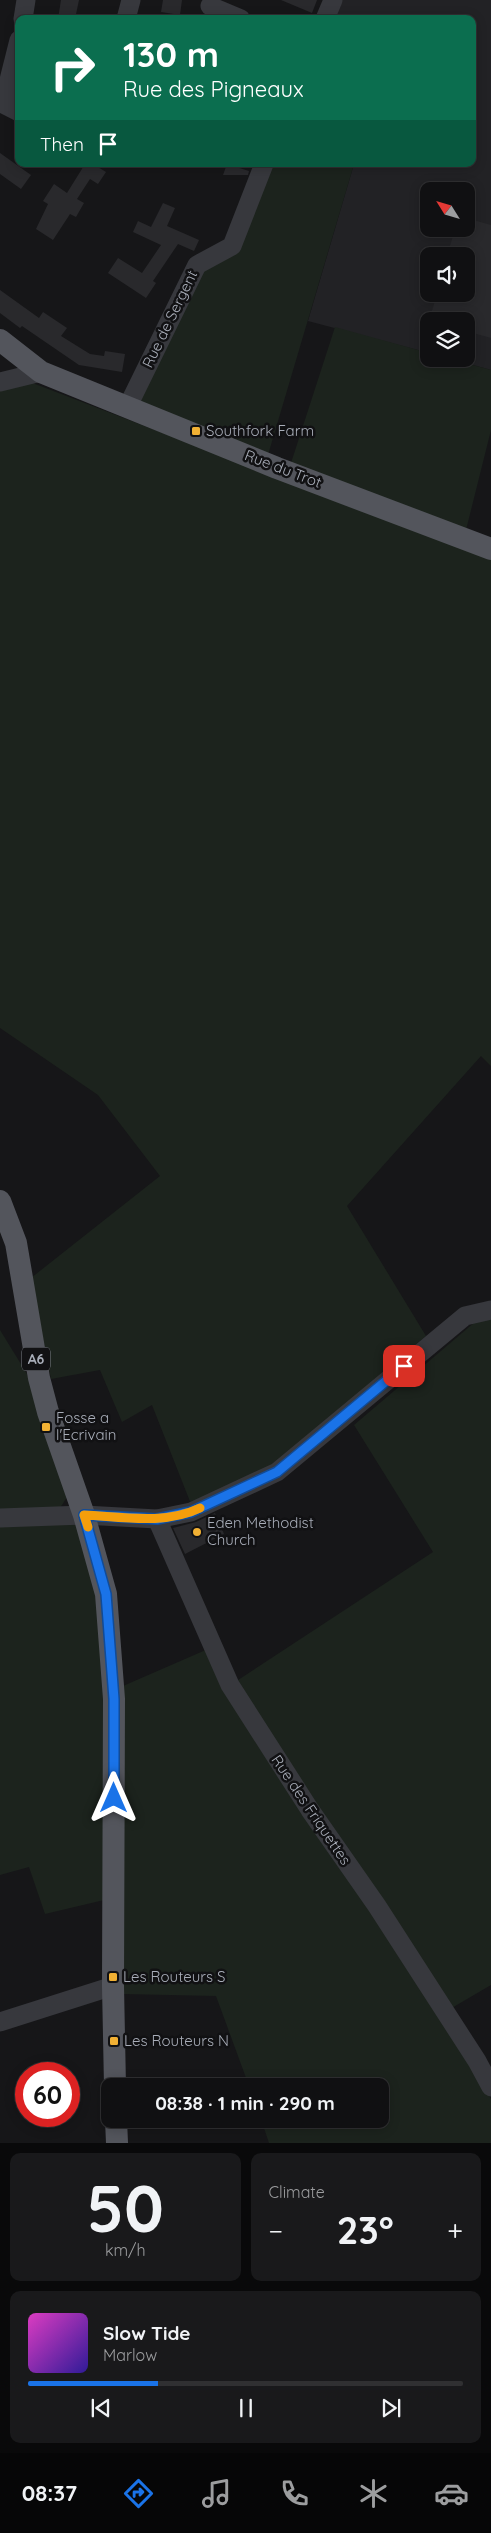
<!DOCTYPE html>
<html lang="en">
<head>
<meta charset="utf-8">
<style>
  body { margin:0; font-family:Quicksand,sans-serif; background:#19191b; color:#f1f3f6; height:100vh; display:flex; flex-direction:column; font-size:19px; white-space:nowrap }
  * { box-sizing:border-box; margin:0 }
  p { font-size:16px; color:#9c9d9f }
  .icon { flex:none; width:28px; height:28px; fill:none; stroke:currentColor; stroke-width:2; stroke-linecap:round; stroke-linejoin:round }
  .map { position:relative; height:2143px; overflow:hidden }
  .sheet { display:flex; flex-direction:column; gap:10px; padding:10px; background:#09090a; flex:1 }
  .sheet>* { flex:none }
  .banner { position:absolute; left:15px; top:15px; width:461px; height:152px; border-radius:10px; box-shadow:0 2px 12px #0003,0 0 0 1px #303032; background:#0b6e4f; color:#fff; overflow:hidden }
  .needle { width:32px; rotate:307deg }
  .buttons { position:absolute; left:420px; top:182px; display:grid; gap:10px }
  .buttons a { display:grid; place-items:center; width:55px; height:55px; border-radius:10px; background:#101012; box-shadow:0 2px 12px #0003,0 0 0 1px #303032; font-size:25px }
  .speed { position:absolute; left:15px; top:2062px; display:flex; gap:10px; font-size:25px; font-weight:700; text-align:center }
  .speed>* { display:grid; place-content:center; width:65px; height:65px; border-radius:50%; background:#101012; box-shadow:0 2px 12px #0003,0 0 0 1px #303032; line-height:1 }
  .speed .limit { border:8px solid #d22; background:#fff; color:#111 }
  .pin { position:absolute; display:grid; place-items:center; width:42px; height:42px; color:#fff; margin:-21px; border-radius:10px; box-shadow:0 2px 8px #0006 }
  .me { position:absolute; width:55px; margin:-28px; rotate:0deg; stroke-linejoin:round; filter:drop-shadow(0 0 4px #0008) }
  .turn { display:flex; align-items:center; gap:18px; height:105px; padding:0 25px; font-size:22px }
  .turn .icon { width:65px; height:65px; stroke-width:2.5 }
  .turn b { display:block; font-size:35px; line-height:42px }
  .then { display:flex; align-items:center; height:48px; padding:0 25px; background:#0003; gap:10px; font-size:19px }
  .big { font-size:38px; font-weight:800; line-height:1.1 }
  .sheet .widget { flex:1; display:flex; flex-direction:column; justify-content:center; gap:8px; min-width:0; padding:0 18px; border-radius:10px; background:#19191b }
  .sheet .dial { align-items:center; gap:0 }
  .dial b { font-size:65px; line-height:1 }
  .song { display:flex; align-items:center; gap:15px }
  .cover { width:60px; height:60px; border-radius:8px; background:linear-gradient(135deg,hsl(310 70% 55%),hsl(250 70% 35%)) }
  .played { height:5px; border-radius:2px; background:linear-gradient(90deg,#1a73e8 30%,#303032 30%) }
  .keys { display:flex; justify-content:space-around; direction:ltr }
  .heat { display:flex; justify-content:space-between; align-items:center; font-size:28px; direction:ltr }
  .sheet .tiles { flex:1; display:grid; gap:10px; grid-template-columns:1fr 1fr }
  .widget:last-child { grid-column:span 2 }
  .trip { position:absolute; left:101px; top:2078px; width:288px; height:50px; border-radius:10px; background:#101012; box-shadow:0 2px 12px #0003,0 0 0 1px #303032; font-weight:800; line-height:50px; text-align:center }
  .tabs { display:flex; height:80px; justify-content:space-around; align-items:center; background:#060607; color:#9c9d9f }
  .tabs .icon { width:35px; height:35px }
  .tabs .active { color:#1a73e8 }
  .tabs b { font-size:22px; color:#f1f3f6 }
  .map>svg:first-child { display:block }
</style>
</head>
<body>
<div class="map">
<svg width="491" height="2143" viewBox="0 0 491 2143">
  <rect width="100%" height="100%" fill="#161618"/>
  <path fill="#222225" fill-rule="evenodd" d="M340,0H491V370L451,359H466V321H429V353L308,321L354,164H472V19H331ZM429,191H466V229H429ZM429,256H466V294H429Z"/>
  <g fill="#1c231d">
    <path d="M270,164H354L268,455L138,402L198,269L225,260Z"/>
    <path d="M335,327L429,353V359H451L491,370V430L466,530L291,463Z"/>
    <path d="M30,382L491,559V1066L481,1056L347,1206L426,1336L278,1462L191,1504L152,1405L122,1422L100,1370L51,1379L31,1278L160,1176L98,1095L0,1028V389Z"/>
    <path d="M482,1316L491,1317V1985L450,2009L235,1682L433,1552L354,1425Z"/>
    <path d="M0,1330L27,1374L67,1497L60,1508L0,1512Z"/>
    <path d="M76,1519L100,1607L105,1718L104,1900L45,1914L29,1867L0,1875V1526Z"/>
    <path d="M208,1649L488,2094L491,2099V2143H269L261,2119H380V2086H249L216,1996L122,1994L123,1686Z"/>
  </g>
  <g fill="#29292c">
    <path d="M61,0H79L75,19H58Z"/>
    <path d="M163,0H182L180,15L161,12Z"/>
    <path d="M281,0H317L312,13Z"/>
    <path d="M0,153L31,175L21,189L0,174Z"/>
    <path d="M85,164H93L106,172L98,184L90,179L77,199L84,203L76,217L70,214L53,240L36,229L48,204L43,201L54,184L67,193Z"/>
    <path d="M227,164L249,171L248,175H223Z"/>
    <path d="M163,203L175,208L167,226L199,240L194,251L178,244L153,281L156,283L146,298L108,273L118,258L142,273L161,245L133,232L138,221L151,227Z"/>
    <path d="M466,218L491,225V338L466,331V321H429L437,294H466V256H447L455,229H466Z"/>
    <path d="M0,290L39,318L43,312L67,328L61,336L90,354L104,356L105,351L125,354L122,372L79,365L22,326L20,328L0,313Z"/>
    <path d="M215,1513L224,1534L185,1554L173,1528L196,1522Z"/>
  </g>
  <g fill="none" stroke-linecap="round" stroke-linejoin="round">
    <g stroke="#37383d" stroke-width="19">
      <path d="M210,6L241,19"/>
      <path d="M23,19L26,0"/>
      <path d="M126,19L131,0"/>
      <path d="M325,19L333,0"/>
      <path d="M19,40L3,104L19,112"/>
      <path d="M0,382L41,372"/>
      <path d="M127,408L197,265L232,246L264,164"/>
      <path d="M0,1518L84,1515L157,1519L191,1512L277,1472L465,1316L491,1310"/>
      <path d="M157,1519L230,1685L310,1810L377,1906L477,2061L491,2087"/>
      <path d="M0,2022L113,1986"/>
    </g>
    <g stroke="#53555c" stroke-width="22">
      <path d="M0,340L41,372L277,468L491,549"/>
      <path d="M0,1201L16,1243L39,1378L48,1412L84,1515L106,1594L114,1699L113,1986L115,2086"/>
      <path d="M116,2119L117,2143"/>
    </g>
  </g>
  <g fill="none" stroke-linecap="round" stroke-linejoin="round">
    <g stroke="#114b97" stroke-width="12">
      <path id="route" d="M114,1798V1699L106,1594L84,1515L157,1519L191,1512L277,1472L404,1366"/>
    </g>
    <use href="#route" stroke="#1a73e8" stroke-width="9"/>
    <path stroke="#f59e0b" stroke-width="9" d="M88,1527L84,1515C123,1517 165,1525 200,1508"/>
  </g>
  <g fill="#f2b134" stroke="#111113" stroke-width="2">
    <rect x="191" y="426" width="10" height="10" rx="2.5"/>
    <rect x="41" y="1422" width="10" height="10" rx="2.5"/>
    <circle cx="197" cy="1532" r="5"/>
    <rect x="108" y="1972" width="10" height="10" rx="2.5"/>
    <rect x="109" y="2036" width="10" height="10" rx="2.5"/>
  </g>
  <g text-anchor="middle" stroke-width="5" stroke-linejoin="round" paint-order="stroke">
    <rect fill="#111113" stroke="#7b7e86" stroke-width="1" x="22" y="1347.5" width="28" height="23" rx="4"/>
    <g font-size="14" font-weight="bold" fill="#a8adb8">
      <text x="36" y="1364">A6</text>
    </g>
    <g font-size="15" fill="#a8adb8" stroke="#111113">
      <text transform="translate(170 319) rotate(-64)" y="5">Rue de Sergent</text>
      <text transform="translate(283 469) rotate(21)" y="5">Rue du Trot</text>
      <text transform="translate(311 1810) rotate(56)" y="5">Rue des Friquettes</text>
    </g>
    <g font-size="15" fill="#a8adb8" stroke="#111113" text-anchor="start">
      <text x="206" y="436">Southfork Farm</text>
      <text x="56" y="1423">Fosse a<tspan x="56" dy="17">l'Ecrivain</tspan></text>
      <text x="207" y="1528">Eden Methodist<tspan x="207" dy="17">Church</tspan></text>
      <text x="123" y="1982">Les Routeurs S</text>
      <text x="124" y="2046">Les Routeurs N</text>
    </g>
  </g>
</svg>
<div class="buttons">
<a><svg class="needle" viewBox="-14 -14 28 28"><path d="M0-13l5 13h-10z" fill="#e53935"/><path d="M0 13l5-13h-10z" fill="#9c9d9f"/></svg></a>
<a><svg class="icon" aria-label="sound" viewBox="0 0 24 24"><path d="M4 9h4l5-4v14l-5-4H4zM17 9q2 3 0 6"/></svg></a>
<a><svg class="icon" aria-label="layers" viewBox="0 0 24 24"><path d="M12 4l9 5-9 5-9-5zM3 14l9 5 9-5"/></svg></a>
</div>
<div class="speed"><div class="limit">60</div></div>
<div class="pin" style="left:404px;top:1366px;background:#d93025"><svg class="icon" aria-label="arrive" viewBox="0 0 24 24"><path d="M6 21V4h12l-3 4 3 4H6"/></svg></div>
<svg class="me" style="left:114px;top:1798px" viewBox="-20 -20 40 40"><path d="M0-17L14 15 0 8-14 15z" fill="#1a73e8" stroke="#fff" stroke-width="4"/></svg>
<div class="trip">08:38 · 1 min · 290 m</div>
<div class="banner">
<div class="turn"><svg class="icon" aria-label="right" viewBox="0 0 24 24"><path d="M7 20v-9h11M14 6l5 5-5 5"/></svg><div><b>130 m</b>Rue des Pigneaux</div></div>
<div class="then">Then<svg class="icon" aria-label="arrive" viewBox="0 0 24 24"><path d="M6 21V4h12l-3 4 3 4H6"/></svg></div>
</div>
</div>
<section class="sheet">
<div class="tiles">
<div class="widget dial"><b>50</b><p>km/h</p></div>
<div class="widget"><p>Climate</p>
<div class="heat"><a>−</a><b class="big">23°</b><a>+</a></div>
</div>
<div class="widget">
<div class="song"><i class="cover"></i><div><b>Slow Tide</b><p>Marlow</p></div></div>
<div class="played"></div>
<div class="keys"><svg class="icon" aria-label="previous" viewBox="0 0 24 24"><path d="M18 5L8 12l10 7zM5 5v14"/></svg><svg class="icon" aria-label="pause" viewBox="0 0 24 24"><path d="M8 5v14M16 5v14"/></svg><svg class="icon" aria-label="next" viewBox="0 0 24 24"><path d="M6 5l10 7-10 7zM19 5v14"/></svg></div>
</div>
</div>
</section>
<nav class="tabs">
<b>08:37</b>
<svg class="icon active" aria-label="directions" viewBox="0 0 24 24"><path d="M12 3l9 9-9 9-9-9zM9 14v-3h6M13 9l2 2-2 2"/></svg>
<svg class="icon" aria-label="music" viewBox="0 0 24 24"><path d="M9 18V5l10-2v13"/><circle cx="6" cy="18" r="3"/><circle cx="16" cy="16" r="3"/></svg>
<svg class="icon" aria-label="phone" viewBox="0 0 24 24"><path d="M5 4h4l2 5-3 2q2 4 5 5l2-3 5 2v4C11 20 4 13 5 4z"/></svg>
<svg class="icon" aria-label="climate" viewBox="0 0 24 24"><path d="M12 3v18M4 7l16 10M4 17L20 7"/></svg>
<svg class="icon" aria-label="car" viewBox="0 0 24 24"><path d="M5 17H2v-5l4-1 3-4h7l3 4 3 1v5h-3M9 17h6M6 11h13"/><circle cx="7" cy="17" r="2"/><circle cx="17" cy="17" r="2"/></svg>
</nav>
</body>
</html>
